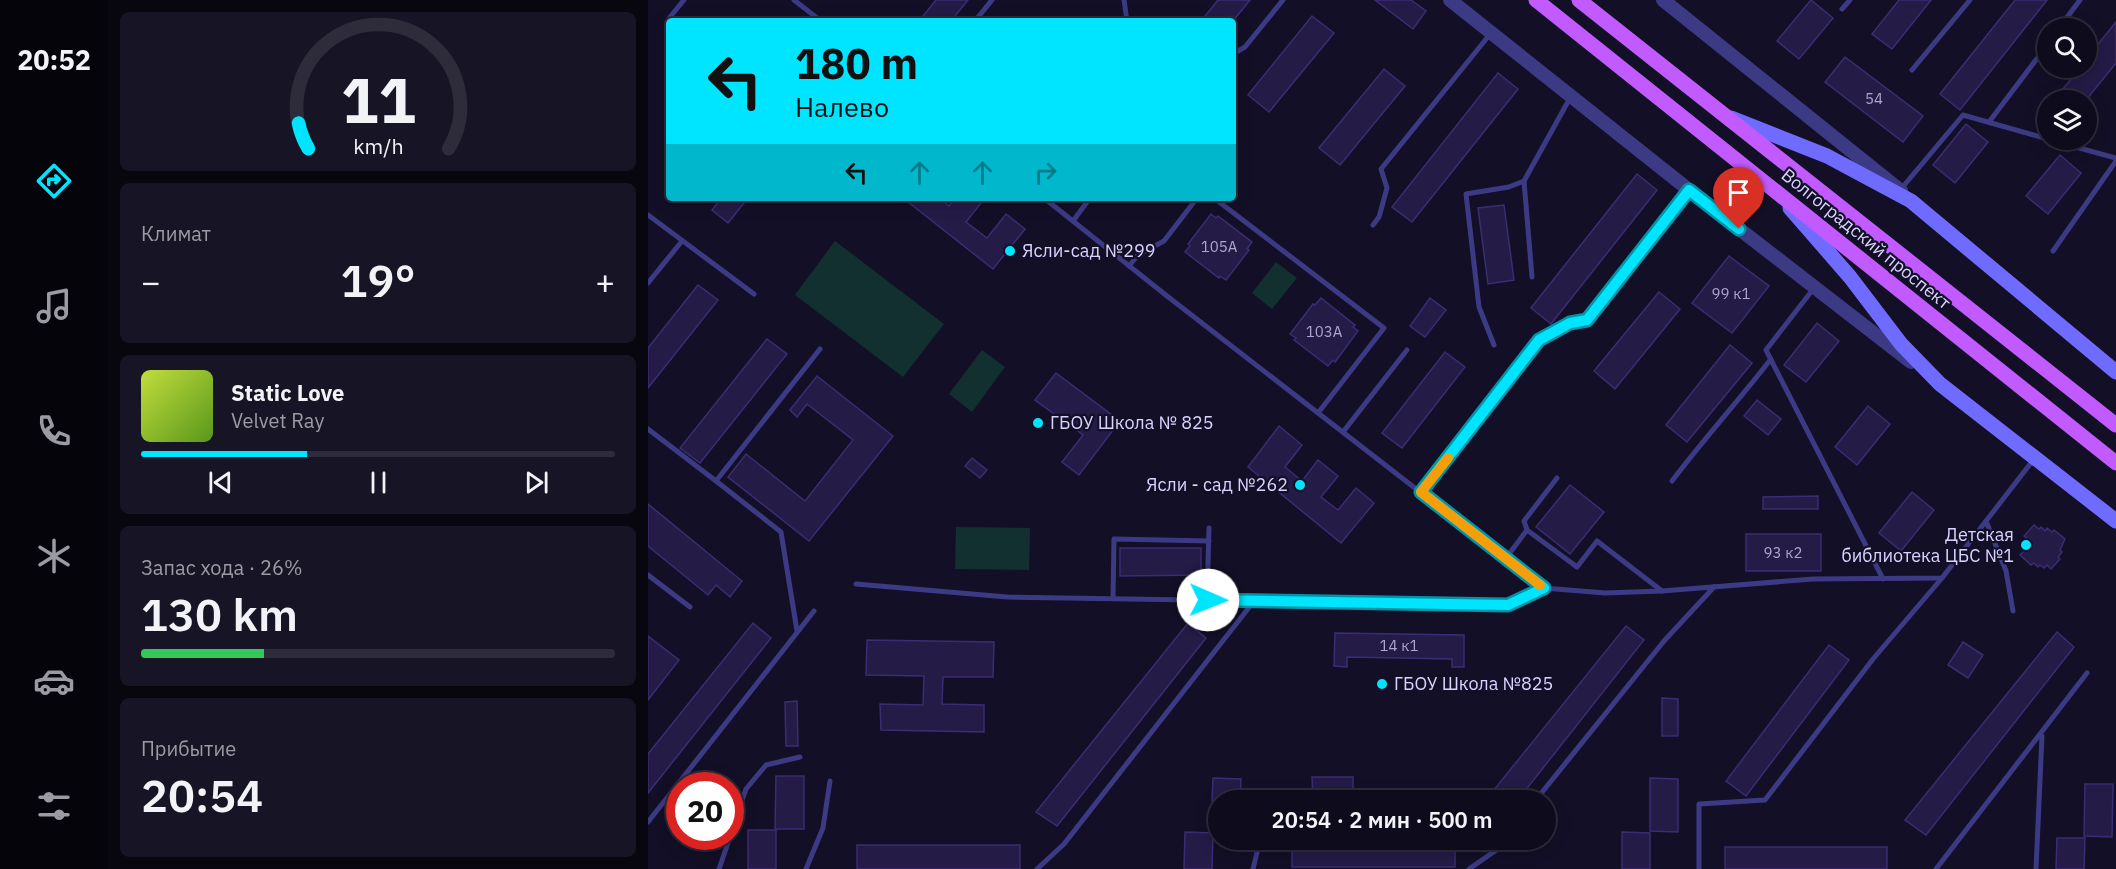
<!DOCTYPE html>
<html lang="ru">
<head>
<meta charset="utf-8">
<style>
  body { margin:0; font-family:"IBM Plex Sans",sans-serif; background:#171425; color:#f1f3f6; height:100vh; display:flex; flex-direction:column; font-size:22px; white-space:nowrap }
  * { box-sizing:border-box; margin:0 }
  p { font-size:20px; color:#9b9ba3 }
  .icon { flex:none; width:33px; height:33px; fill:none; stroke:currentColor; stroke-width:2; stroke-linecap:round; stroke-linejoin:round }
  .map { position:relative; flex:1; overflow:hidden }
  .drawer { display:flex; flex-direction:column; gap:12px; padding:12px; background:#08060f; width:540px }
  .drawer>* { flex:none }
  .guide { position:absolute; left:18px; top:18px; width:570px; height:183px; border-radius:6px; box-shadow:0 3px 15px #0003,0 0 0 2px #2e2b3b; background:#00e5ff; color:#111; overflow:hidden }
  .tools { position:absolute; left:1389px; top:18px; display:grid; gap:12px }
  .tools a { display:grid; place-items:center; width:60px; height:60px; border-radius:50%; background:#0e0b1c; box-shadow:0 3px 15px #0003,0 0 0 2px #2e2b3b; font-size:30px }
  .speed { position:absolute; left:18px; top:772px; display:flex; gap:12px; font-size:30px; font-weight:700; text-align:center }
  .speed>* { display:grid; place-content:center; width:78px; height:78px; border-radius:50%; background:#0e0b1c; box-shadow:0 3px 15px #0003,0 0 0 2px #2e2b3b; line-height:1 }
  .speed .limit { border:9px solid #d22; background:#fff; color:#111 }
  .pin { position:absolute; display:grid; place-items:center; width:51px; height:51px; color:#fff; margin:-62px -26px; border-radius:50% 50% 50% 0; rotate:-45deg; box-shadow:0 0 6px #0007 }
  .pin .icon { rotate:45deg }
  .me { position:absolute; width:66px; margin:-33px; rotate:91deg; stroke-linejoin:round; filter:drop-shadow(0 0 4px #0008) }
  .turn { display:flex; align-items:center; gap:21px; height:126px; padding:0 30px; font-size:27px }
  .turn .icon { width:78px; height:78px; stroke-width:2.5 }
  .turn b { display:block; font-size:42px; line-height:51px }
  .lanes { display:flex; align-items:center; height:57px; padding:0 30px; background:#0003; justify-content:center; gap:30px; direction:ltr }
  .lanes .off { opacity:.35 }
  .big { font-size:45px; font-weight:600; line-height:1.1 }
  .drawer .tile { flex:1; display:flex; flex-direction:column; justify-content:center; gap:9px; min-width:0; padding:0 21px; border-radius:9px; background:#171425 }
  .drawer .dial { align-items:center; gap:0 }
  .dial svg { height:156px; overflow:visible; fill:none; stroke:#2e2b3b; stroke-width:7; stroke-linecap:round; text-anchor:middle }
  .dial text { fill:#f1f3f6; stroke:none }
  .song { display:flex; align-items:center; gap:18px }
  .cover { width:72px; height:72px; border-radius:9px; background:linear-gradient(135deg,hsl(70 70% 55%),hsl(90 70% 35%)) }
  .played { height:6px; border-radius:3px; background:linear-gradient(90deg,#00e5ff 35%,#2e2b3b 35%) }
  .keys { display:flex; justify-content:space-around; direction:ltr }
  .heat { display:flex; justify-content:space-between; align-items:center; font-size:33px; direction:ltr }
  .charge { height:9px; border-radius:4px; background:linear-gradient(90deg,#34c759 26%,#2e2b3b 0) }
  .trip { position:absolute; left:560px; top:790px; width:348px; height:60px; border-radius:30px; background:#0e0b1c; box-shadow:0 3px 15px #0003,0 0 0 2px #2e2b3b; font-weight:600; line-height:60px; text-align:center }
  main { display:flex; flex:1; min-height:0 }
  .dock { display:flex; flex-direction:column; width:108px; justify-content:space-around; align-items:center; background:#06040b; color:#9b9ba3 }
  .dock .icon { width:42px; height:42px }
  .dock .selected { color:#00e5ff }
  .dock b { font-size:27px; color:#f1f3f6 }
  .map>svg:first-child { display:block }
</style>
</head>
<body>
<main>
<nav class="dock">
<b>20:52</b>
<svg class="icon selected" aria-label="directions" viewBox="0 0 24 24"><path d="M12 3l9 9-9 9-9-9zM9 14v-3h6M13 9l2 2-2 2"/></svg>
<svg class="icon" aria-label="music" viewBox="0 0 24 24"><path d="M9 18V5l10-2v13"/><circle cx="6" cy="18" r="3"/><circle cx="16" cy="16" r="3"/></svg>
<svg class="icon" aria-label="phone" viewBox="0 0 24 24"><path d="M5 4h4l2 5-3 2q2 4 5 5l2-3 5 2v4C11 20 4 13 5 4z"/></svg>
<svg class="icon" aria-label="climate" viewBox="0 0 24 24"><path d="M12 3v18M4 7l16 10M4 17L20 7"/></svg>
<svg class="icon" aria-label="car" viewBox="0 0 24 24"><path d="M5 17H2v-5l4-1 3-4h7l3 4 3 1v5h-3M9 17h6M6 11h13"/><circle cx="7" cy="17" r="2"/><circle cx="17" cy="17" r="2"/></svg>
<svg class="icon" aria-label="filters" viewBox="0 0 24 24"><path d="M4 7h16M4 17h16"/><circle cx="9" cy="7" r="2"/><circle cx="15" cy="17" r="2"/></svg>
</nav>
<section class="drawer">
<div class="tile dial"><svg viewBox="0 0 100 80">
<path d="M14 69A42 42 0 1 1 86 69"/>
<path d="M14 69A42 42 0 0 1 9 56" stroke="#00e5ff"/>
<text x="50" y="56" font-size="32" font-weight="700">11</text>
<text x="50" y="72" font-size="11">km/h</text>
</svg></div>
<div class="tile"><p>Климат</p>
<div class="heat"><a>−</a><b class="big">19°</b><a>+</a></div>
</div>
<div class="tile">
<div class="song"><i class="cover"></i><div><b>Static Love</b><p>Velvet Ray</p></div></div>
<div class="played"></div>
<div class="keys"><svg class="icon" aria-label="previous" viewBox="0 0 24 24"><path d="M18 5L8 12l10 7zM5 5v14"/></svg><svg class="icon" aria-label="pause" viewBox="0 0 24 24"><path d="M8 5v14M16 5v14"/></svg><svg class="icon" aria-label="next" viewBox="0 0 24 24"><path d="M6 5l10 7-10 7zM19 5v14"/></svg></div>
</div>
<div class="tile"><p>Запас хода · 26%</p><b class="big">130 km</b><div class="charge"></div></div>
<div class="tile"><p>Прибытие</p><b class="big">20:54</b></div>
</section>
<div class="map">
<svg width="1468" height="869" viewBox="0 0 1468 869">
  <rect width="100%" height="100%" fill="#130f26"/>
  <g fill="#12302f">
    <path d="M187,241L296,324L255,377L147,295Z"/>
    <path d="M628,262L649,278L624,309L604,293Z"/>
    <path d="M334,350L357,367L324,412L301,394Z"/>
    <path d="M308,527L382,528L381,570L307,569Z"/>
  </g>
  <g fill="#241b47" stroke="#3b2d73" stroke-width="1.5">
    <path d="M288,0H320L303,21H271Z"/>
    <path d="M570,0H602L585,21H553Z"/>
    <path d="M727,0H763L778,11L765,29Z"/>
    <path d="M1163,0L1185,18L1151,59L1129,41Z"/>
    <path d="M1251,0H1283L1244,49L1224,34Z"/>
    <path d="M1367,0H1399L1312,110L1292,94Z"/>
    <path d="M664,16L686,33L621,112L600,95Z"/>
    <path d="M1468,22V63L1438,100H1406L1432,68H1438V59Z"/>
    <path d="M1197,57L1275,116L1255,142L1177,82Z"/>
    <path d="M736,69L757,86L692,165L671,148Z"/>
    <path d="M850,73L870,89L764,222L744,207Z"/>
    <path d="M1318,124L1340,142L1307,183L1285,165Z"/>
    <path d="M1412,155L1433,173L1400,214L1378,196Z"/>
    <path d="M989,174L1009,190L903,324L883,308Z"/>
    <path d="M73,198H100L80,223L64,210Z"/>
    <path d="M255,198H291L301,206L307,198H337L318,222L339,238L358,214L377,229L345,269Z"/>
    <path d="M856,205L866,280L840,284L830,208Z"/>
    <path d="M563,214L568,218L570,216L604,242L599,249L601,250L578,280L572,276L571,278L537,252L542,246L540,244Z"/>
    <path d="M1081,256L1121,286L1084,333L1044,303Z"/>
    <path d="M50,285L70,300L0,388V348Z"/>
    <path d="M1011,292L1032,309L967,389L946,371Z"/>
    <path d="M673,298L707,325L705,327L710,331L687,362L685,360L680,366L646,340L648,338L642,334L665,304L667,305Z"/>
    <path d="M782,298L798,310L777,337L762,326Z"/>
    <path d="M1169,323L1191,341L1158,382L1136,365Z"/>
    <path d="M119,339L139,354L52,463L32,448Z"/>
    <path d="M1082,345L1104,363L1039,442L1018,425Z"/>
    <path d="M797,352L817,367L754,448L734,433Z"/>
    <path d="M408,373L472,421L431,475L414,462L435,435L387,400Z"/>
    <path d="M169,376L245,436L161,541L80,477L98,454L157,501L205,440L159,404L149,417L142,410Z"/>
    <path d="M1109,400L1133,419L1120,435L1096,416Z"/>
    <path d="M1220,406L1242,424L1209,465L1187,447Z"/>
    <path d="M631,426L654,445L637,467L654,481L670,460L690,476L673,497L690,510L708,488L726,503L693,543L600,467Z"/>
    <path d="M324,458L339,470L332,478L317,466Z"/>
    <path d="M922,485L956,512L922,554L888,527Z"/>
    <path d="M1264,492L1286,510L1253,551L1231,533Z"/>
    <path d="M1170,496V509H1115V497Z"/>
    <path d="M0,504L94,581L82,597L68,585L60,595L0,546Z"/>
    <path d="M1386,525L1391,529L1393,527L1397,531L1399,528L1404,532L1406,530L1417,539L1412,550L1414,552L1410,557L1412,559L1403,569L1399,565L1396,568L1392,565L1390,567L1386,563L1383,565L1372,555L1376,551L1373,549L1378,544L1375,542L1379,538L1376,536Z"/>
    <rect x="1098" y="534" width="75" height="37"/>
    <path d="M472,548H553V575L472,576Z"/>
    <path d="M105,623L123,638L0,793V754Z"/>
    <path d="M540,623L558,638L409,826L388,812Z"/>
    <path d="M978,626L996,640L869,801H837Z"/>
    <path d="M1409,632L1426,647L1278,835L1257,820Z"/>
    <path d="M687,633L816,635V667H804V659L699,657V667L686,666Z"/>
    <path d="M0,636L31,660L0,700Z"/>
    <path d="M219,640L346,642L345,677H295L294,704L336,705V732L233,730L232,704L275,705L276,676L218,675Z"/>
    <path d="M1315,642L1335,655L1320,678L1300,665Z"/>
    <path d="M1181,645L1201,660L1098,796L1078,781Z"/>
    <path d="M1014,698L1030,699V736H1014Z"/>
    <path d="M149,701L150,746H138L137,702Z"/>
    <path d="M128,776H156V829H127Z"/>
    <path d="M664,777H705V801H665Z"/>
    <path d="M565,778L593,779L592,801H564Z"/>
    <path d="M1002,778L1030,779V832L1002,831Z"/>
    <path d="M1437,784H1465L1464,837L1436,836Z"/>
    <rect x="100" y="830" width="28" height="39"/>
    <path d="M537,832L565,833L564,869H536Z"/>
    <path d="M974,832L1002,833V869H974Z"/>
    <path d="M1409,838H1437L1436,869H1408Z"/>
    <rect x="644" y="842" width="163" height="25"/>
    <rect x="209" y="845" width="163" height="24"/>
    <rect x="1077" y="847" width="162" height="22"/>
  </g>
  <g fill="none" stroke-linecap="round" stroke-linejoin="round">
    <g stroke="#3d3a85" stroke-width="5">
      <path d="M146,0L173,21"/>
      <path d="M476,0L479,21"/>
      <path d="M1194,9L1202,0"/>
      <path d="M22,17L36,0"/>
      <path d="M327,21L344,0"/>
      <path d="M1411,28L1432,0"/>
      <path d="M585,54L597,47L635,0"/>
      <path d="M1264,70L1322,0"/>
      <path d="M1341,122L1400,44"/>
      <path d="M1402,140L1468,158"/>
      <path d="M1253,189L1315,115L1400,139"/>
      <path d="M396,198L519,296L896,588L957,593L1014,591L1165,579L1294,578L1386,459"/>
      <path d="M566,198L736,328L670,413"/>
      <path d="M0,215L106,294"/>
      <path d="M425,221L442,198"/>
      <path d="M725,225L731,217L739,188L733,169L843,33"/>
      <path d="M1405,251L1468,161"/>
      <path d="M481,266L490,255L516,241L549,198"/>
      <path d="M884,277L876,181L922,98"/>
      <path d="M0,283L34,241"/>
      <path d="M1166,288L1118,350L1235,579"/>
      <path d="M846,345L831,307L818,194L861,187L876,181"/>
      <path d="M0,429L68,481L172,349"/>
      <path d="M695,432L759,350"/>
      <path d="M909,478L876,521L879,530L929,567L949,541L1014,591"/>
      <path d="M68,481L133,532L149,631"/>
      <path d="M1024,481C1056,439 1091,400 1123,359"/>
      <path d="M773,492L891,340L922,323L939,320L1040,191"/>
      <path d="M1338,521L1358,571L1365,611"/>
      <path d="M858,558L879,530"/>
      <path d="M0,575L42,607"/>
      <path d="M208,584L359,597L860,605L896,588"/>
      <path d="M465,598L466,539L561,541"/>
      <path d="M559,600L561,528"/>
      <path d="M617,801V791"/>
      <path d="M887,801L1016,641L1066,587"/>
      <path d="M0,822L166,611"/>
      <path d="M82,835L98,789L118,765L152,757"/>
      <path d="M71,869L82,837"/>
      <path d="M158,869L175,828L182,781"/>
      <path d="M389,869L416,844L606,601"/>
      <path d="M605,869L612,840"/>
      <path d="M821,869L847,851L856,840"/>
      <path d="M1051,869V804L1117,800L1225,659L1294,578"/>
      <path d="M1288,869L1439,673"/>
      <path d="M1388,869L1394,736"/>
    </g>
    <g stroke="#3d3a85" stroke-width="14">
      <path d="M802,0L1041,190L1263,362"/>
      <path d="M1015,0L1253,191"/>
    </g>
    <g stroke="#6f6bff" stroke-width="15">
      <path d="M1083,118L1179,156L1263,201L1468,372"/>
      <path d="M1142,208L1202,277L1253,344L1292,384L1468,521"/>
    </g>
    <g stroke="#c25bff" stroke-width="15">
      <path d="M888,0L1468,463"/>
      <path d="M931,0L1468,425"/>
    </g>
  </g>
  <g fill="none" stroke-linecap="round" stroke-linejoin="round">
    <g stroke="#0095a6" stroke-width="15">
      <path id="route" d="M560,600L860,605L896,588L773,492L891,340L922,323L939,320L1041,190L1091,229"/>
    </g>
    <use href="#route" stroke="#00e5ff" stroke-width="10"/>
    <path stroke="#f59e0b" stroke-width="10" d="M800,458L773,492L892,585"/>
  </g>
  <g fill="#00e5ff" stroke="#130f26" stroke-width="2">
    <circle cx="362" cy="251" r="6"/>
    <circle cx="390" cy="423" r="6"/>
    <circle cx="652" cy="485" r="6"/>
    <circle cx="1378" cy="545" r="6"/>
    <circle cx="734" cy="684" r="6"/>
  </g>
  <g text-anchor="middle" stroke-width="4.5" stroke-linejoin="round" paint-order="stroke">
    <g font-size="15" fill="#aca6d1">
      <text x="1226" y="104">54</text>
      <text x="571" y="252">105А</text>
      <text x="1083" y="299">99 к1</text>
      <text x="676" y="337">103А</text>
      <text x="1135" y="558">93 к2</text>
      <text x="751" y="651">14 к1</text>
    </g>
    <g font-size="18" fill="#d9d4ff" stroke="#130f26">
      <text transform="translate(1218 239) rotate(39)" y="6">Волгоградский проспект</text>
    </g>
    <g font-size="18" fill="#d9d4ff" stroke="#130f26" text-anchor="start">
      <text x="374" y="257">Ясли-сад №299</text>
      <text x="402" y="429">ГБОУ Школа № 825</text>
      <text x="640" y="491" text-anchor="end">Ясли - сад №262</text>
      <text x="1366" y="541" text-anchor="end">Детская<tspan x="1366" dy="21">библиотека ЦБС №1</tspan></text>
      <text x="746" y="690">ГБОУ Школа №825</text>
    </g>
  </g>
</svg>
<div class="tools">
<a><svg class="icon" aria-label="search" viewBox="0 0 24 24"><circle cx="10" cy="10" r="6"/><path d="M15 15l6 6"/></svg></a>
<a><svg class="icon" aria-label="layers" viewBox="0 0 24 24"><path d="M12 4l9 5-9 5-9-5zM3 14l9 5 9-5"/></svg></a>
</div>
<div class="speed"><div class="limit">20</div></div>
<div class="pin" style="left:1091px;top:229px;background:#d93025"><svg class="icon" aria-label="arrive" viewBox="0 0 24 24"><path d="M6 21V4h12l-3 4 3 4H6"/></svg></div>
<svg class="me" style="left:560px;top:600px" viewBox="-20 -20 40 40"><circle r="19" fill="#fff"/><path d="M0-13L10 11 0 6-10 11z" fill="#00e5ff"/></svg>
<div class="trip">20:54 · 2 мин · 500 m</div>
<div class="guide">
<div class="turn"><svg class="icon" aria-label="left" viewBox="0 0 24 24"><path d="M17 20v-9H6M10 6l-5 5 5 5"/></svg><div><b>180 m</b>Налево</div></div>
<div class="lanes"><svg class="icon" aria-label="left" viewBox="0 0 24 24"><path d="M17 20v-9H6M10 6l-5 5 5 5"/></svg><svg class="icon off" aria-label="ahead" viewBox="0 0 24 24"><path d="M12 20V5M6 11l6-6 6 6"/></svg><svg class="icon off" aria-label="ahead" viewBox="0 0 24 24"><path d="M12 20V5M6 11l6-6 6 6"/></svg><svg class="icon off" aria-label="right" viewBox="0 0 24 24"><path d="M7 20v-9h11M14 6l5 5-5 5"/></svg></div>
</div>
</div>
</main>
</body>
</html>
